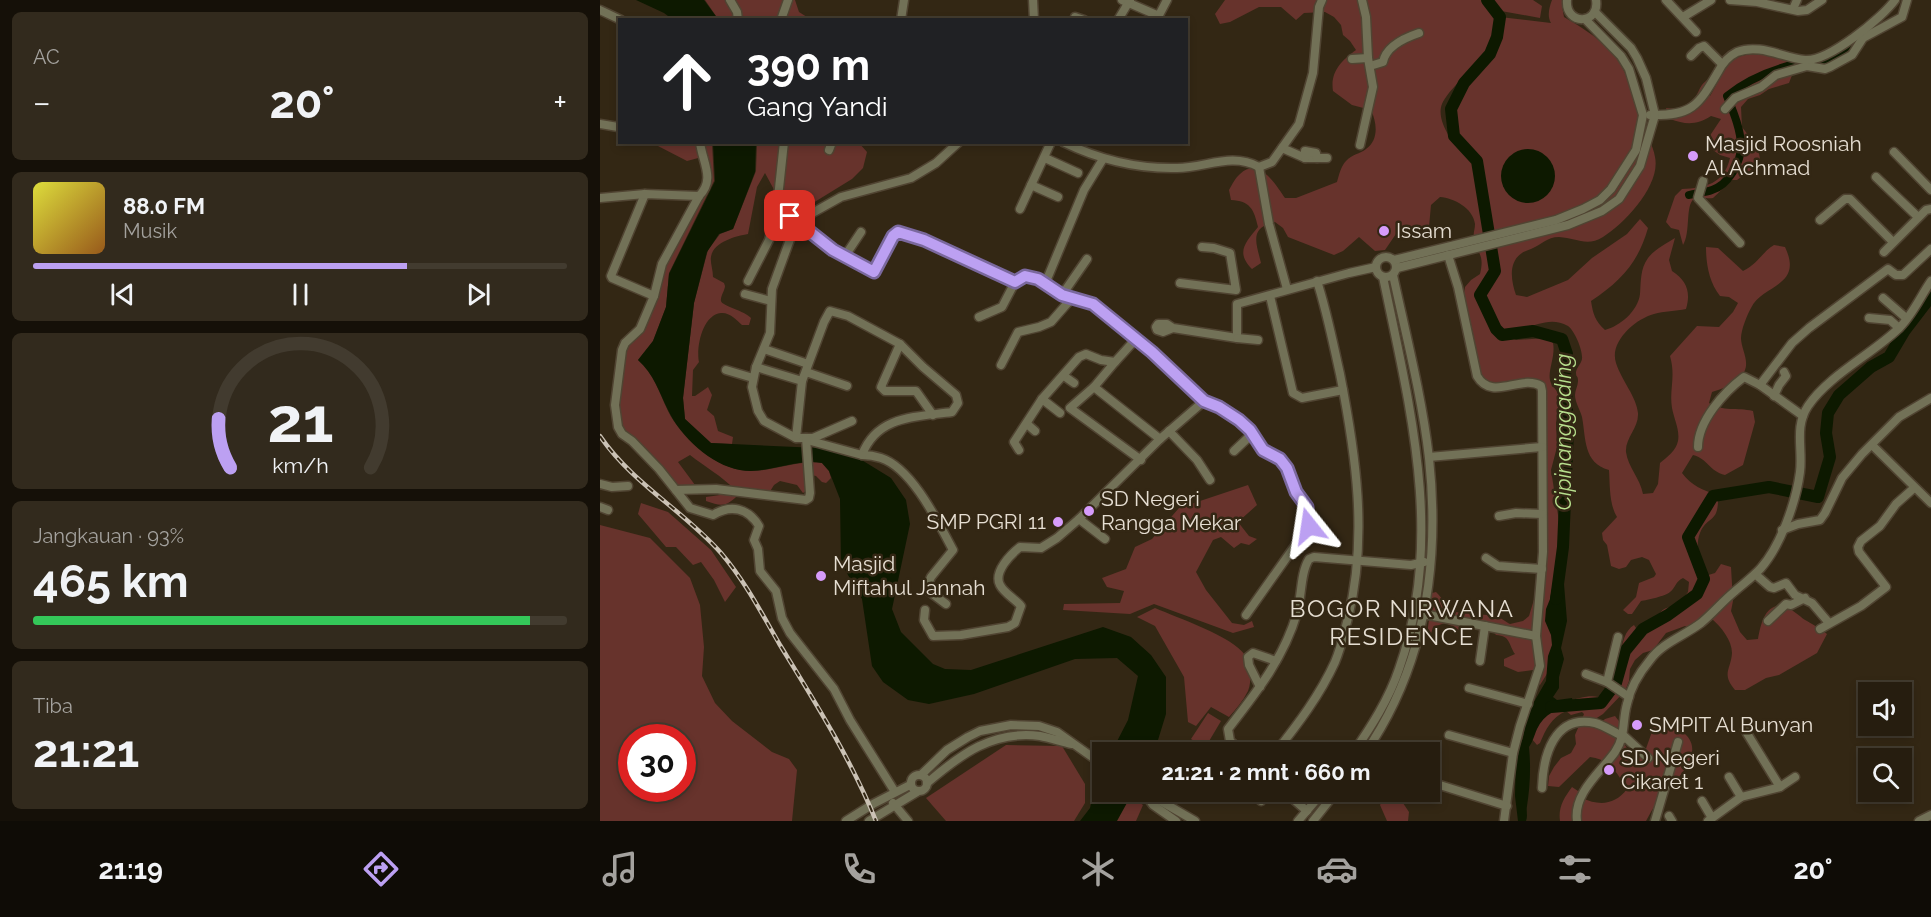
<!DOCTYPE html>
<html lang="id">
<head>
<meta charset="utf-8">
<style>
  body { margin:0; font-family:Raleway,sans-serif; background:#322a1d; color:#f1f3f6; height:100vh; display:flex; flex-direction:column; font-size:22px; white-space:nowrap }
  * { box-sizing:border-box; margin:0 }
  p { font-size:20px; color:#a4a29e }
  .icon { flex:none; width:33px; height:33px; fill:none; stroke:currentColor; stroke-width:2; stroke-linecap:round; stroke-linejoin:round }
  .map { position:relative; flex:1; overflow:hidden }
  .sheet { display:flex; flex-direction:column; gap:12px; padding:12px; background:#151008; width:600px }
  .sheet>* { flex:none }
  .hud { position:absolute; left:18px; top:18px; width:570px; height:126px; border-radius:0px; box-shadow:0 3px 9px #0003,0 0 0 2px #423b2f; background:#202124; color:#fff; overflow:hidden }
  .fabs { position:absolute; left:1258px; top:682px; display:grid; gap:12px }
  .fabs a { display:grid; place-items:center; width:54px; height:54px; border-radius:0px; background:#261d0f; box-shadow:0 3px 9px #0003,0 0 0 2px #423b2f; font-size:30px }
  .speed { position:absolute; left:18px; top:724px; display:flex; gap:12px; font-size:30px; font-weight:700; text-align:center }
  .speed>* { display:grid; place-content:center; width:78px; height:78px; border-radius:50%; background:#261d0f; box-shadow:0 3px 9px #0003,0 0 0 2px #423b2f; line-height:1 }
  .speed .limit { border:9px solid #d22; background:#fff; color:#111 }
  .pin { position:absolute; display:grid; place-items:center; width:51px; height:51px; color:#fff; margin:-26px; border-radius:12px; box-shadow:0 3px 9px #0006 }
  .me { position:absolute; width:66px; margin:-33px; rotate:345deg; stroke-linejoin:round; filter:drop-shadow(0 0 4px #0008) }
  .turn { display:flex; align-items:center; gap:21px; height:126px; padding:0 30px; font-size:27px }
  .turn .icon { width:78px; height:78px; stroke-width:2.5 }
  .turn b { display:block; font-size:42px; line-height:51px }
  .big { font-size:45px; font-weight:700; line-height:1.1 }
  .sheet .widget { flex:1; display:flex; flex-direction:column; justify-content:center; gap:9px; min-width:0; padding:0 21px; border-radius:9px; background:#322a1d }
  .sheet .dial { align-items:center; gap:0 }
  .dial svg { height:156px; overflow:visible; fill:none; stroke:#423b2f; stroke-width:7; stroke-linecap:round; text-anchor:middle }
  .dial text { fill:#f1f3f6; stroke:none }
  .song { display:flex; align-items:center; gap:18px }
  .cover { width:72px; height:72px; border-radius:9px; background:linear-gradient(135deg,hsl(60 70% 55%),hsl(30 70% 35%)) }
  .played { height:6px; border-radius:3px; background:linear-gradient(90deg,#bca0f2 70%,#423b2f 70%) }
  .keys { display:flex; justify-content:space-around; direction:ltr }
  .heat { display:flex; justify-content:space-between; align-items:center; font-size:33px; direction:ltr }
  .charge { height:9px; border-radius:4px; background:linear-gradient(90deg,#34c759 93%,#423b2f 0) }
  .trip { position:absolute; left:492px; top:742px; width:348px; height:60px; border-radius:0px; background:#261d0f; box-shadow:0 3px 9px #0003,0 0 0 2px #423b2f; font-weight:700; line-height:60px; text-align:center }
  .tab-bar { display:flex; height:96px; justify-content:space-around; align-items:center; background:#0f0c06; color:#a4a29e }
  .tab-bar .icon { width:42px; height:42px }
  .tab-bar .selected { color:#bca0f2 }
  .tab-bar b { font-size:27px; color:#f1f3f6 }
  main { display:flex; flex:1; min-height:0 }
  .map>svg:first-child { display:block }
</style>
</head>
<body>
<main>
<section class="sheet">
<div class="widget"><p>AC</p>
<div class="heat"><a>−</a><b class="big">20°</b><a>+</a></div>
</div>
<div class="widget">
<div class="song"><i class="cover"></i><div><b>88.0 FM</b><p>Musik</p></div></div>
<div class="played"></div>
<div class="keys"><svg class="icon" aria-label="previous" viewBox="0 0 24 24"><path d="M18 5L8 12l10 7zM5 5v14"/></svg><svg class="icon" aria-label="pause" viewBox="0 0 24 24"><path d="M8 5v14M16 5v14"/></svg><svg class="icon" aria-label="next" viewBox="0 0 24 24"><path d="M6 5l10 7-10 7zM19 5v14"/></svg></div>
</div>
<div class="widget dial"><svg viewBox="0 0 100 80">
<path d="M14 69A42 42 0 1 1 86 69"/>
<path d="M14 69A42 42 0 0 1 8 44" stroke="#bca0f2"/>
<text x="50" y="56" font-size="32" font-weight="700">21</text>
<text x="50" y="72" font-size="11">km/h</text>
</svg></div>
<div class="widget"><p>Jangkauan · 93%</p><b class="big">465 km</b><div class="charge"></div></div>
<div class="widget"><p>Tiba</p><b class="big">21:21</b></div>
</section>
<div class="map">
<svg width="1331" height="821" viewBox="0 0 1331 821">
  <rect width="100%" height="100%" fill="#332714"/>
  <g fill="#67332c" fill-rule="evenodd">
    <path d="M105,0H195L199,12L210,19H118Z"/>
    <path d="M625,0H933L942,6L940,18L890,9L897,25L900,17L951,23C947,16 949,8 952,0H963L962,6L964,17C1019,49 1025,63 1042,123C1046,134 1053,145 1055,157C1061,185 1025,223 1003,237C987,247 976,238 959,237C947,237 941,245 931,249C929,250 923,252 922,253C908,262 911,281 916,295L927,297L968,280L992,258L1027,234L1040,219L1048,228C1038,263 1021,281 991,301C993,314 995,321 1005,330C1020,326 1038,311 1040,294C1041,282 1040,269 1048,258C1054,250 1067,243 1075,238L1069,260L1072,271C1087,281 1091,292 1086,309C1076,311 1064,311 1054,314C1035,319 1009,342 1016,363C1021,379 1037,398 1038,413C1039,428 1025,438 1026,452C1028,467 1040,478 1043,494L1053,493L1058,484L1060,463C1067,457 1076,451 1078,441C1080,430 1074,419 1072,408C1069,390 1076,377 1070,356L1097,326L1119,327L1133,312L1138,303L1129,297L1120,296C1109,282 1106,264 1106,247L1118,248L1143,271C1159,263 1161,253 1174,245L1185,247C1204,287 1162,284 1151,308C1147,315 1141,330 1141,338C1141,348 1149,360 1145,370C1140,384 1124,388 1112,392L1109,403C1123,412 1137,407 1153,411L1155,422L1143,465L1125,475C1109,471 1108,459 1093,455L1082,473C1092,486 1102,490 1118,495C1119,525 1108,514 1100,533C1095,545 1099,564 1105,576L1115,573L1121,564L1131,567L1133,601L1131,611L1140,632L1147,640L1158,639C1161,623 1166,599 1188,608C1195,611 1201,618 1207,621C1215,626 1220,628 1227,634L1217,653L1179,675L1166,678L1145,690H1135C1121,673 1131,670 1132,653C1132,640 1121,627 1112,619L1104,627L1094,630L1085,626L1066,633L1053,650L1043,653L1035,660L1030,669L1029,681L1025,691L1003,714L986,725L997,726L1005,719L1015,716L1022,725L1018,734L1032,756L1043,757L1054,726C1066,724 1075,726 1085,734C1108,755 1070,785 1058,801C1053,807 1050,814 1046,821H960C958,807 964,798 972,787L981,793L982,798C999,806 1015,805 1027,789C1017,773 1010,759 990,757L959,787L948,786L949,776L954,767L961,758L971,753L976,744L975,735L984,714L982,712L971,715L966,711C951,718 946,729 940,743L937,745L931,738C935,729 938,720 945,714C956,705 985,693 998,697C1002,694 1007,691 1010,687C1024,670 1016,636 1034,625L1036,628L1034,635L1035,639L1043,637L1046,630L1057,625C1057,613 1064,605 1076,608L1088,592L1089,582L1083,578C1075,582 1076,587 1070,592C1066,596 1047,600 1041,601L1032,614H1028L1023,610L1036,597L1039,583L1054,577L1056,574L1049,560L1042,557L1031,560L1026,567L1019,569L1011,566L1007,545L1003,540L1002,533L1017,517C1009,504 1010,485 1009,470C983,463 986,438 982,417C980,410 975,402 975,395C975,390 978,386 978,381C978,374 976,379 976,372C977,367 981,364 982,359C983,351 975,331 968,326C947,314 931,331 910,329L908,336L916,340L947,338L953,343C956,357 946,373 951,383C953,387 957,391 960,395L956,423L957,447L951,470L963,547L961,559L954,573L955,628L950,669L940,685L935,680V673L933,670L918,672L904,666V659L915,654C908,644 911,636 896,635C883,618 874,633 859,630C854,629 850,624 845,623L833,627L831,634H827L829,620L841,622L848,619L849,615L833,614L831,611L832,593L836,592C843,598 846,607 850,611C853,613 891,614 897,617C902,618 906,622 910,624L923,621L929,616L939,583L941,383L893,386L882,378L871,324L863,299L865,287L871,280L880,274C885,253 877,255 874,238C873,233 875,229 875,224C873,208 854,198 840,197L831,205L829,227C818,232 809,229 798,231L785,250L775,251L759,237L743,251L734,255L688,237L683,228L675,222C649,228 656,242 661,263L652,269C635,252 646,242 658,227C654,209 650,201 631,200L629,190C632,185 635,178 640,174C659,156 676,185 685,198H696L737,182C739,175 741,166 746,161C752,154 760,154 766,149C779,140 777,123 771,110L752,105L733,91C730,72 741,61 756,50L750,41L743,35L741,25L734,17L725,12L704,13L696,20L681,7H659L630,22L620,24L615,14ZM885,60L855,100L858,140L867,157C855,147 835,121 842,104C848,90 873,68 885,60Z"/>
    <path d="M1151,54L1173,55L1193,59L1196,65L1189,83L1169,89L1160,95L1148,99L1141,107L1142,127L1158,148L1160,159L1159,164L1137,180H1132L1113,198C1107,199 1098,196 1094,199C1085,205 1091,233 1083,245L1079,230L1071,228L1066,222L1075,196L1082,189C1105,188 1124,184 1130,158L1120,155L1110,148L1109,137L1121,119L1111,116C1097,125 1086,125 1070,119L1066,108C1104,113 1091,86 1111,78L1107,95L1110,96C1125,73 1119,59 1151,54Z"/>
    <path d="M56,143H112L114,181L69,273L66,307L53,341L38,360C54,374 59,392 68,411C81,437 111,464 140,470C167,475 195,459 222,463L229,471L231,478L226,483L222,482L216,476L211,475L206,491L203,493L197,485L180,481L174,485L169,493L142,492C127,505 125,508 106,501V497L127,494L134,489C123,477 104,466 90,455L78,462L98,489L76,490L22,434L15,413L20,357L35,333L62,264L106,189L102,157L87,161L58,146Z"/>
    <path d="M157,143H259L267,152L263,168L252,179L200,211L185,210L165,173L157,187L148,234C136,236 113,242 111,257C110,262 113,270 113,277L124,283L125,286C125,290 120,297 121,301C122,306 145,311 151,318L149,325H142C137,320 129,312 121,313C102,315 96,348 99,362L93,370L92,396H95L108,387L112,395L107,410L114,416L118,431L133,437L132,444L111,443L85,419L83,398L94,303L105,261L108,250L120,234L133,229L156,171Z"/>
    <path d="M648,485L657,505L638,522L649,536L657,539L649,545L641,543L634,548L621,537L613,540L596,572L606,590L632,623L644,625L652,621L654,627L633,633L554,604L530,614L463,610L464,604L520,603L524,591L507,587L502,578L526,569L535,547L552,539L579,508Z"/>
    <path d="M41,503L68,512L111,550L136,587L125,602L114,580L101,562L93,565L76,547H66L38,514Z"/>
    <path d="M0,525L50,538L90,578L100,605L104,647L102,676L115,703L132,721L172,752L189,759L197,770L192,821H0ZM32,738H82V789H32Z"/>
    <path d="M555,608C578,618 632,636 645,655C651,665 652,681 648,691C643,701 636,709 629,717L611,707L596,726L588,722L584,677L555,626L537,617Z"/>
    <path d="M608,713L621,721L605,748L591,739Z"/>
    <path d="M406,745L462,746L485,784V803L474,821H346L326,798Z"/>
    <path d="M529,795L543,805L536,821H516Z"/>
    <path d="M790,795L803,803L809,812L808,821H787L780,805L785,796Z"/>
  </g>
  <g fill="#0d1900">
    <path d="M36,0H104L118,19H72L64,13Z"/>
    <path d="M113,143H156L155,172L133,229L119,234L107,252L94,303L83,398L85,419L111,443L218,448L260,459L291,478L306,500L310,524L292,609L301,632L333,664L345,669L371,670L503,627L531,637L551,655L566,677V714L554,753H511L528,720L538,676L517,658L475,659L374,694L329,704L308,700L283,682L272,666L262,599L241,563L240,499L229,471L222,463C195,458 167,475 140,470C111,465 81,437 68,410C59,392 54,374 38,360L53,341L66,307L69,274L115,181Z"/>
    <circle cx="928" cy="176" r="27"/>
    <path d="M953,583L964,584L967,621L961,648L964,659L959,677V688L953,697L957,700L972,698L973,704C958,708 944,714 937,729C934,736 933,741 929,747C931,767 930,787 927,806C926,811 928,816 926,821H918L915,796L916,756L923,738L927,714L946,681L948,656L952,645L951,635L945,621L946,609L950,599Z"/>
    <path d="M502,769V792H533L517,821H480L490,808L497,779Z"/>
  </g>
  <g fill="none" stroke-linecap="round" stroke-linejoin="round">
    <path stroke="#0d1900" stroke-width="8" d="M1089,195C1096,193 1104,193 1112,190C1128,185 1141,163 1141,146C1141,130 1133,111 1127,96C1148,79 1173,69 1200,63C1211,61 1222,63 1233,58C1238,55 1243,49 1247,46"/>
    <g stroke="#0d1900" stroke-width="12">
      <path d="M887,0L900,17L897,37L890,54L864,83L851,109L854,136L877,161L895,271L880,295L896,329L902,335L933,331L962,339L967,354L965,369L968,430L963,547L956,599"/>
      <path d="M951,707L1001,703L1016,683L1025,651L1043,629L1068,615L1097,594L1104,579L1088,537L1113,496L1169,487L1218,497L1230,457L1226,433L1228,413L1239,395L1271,367L1289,357L1305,330L1331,296"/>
    </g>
    <g stroke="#504432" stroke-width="11">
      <g id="minor">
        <path d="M130,0L137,12L138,20"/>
        <path d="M433,0L434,20"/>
        <path d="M522,0L559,16"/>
        <path d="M967,0C965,26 1000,25 996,0"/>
        <path d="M1066,0L1096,32"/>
        <path d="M1130,0L1157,2L1198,11L1207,10L1222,0"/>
        <path d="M1193,9L1197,0"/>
        <path d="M0,10L21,20"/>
        <path d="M475,17L484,20"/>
        <path d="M1083,17L1111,0"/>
        <path d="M557,19L567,0"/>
        <path d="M181,20L188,0"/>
        <path d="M301,20L304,0"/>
        <path d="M518,20L530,0"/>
        <path d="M1091,56L1099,48L1104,46L1122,64"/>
        <path d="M752,59L768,58"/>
        <path d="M770,66L783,62C786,46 804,38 819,33"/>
        <path d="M1125,109L1135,98L1161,87L1176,75L1207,66L1225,69L1230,67L1252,55L1263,38L1302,17L1307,0"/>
        <path d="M1050,115C1092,116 1098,106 1118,72C1122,64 1129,56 1137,52C1160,43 1183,58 1205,60C1228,62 1282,18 1295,0"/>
        <path d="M0,124L18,127L20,124"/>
        <path d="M100,142C102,162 116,179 99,196L62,264L54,296L40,329L25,343L22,350L15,405L18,427L22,434L32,441L59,469L90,508L113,515C131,504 148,508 159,526L154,540L158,549L160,571L176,591L182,618L190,633L234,689L250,720L295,792"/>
        <path d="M184,142L177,207L200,222L233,250L245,256L261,232"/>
        <path d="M463,142C498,159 537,169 577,168C606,168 631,152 659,167"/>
        <path d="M760,145L773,87L768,58L766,17L762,0"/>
        <path d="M682,148L705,158H727"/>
        <path d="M229,150L232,142"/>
        <path d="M1294,152L1331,190"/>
        <path d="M445,158L478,173"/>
        <path d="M705,158V151L716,153L717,158"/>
        <path d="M659,167L672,162L699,124L713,73L719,7L722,0"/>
        <path d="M659,167L669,224L687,289"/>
        <path d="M1276,177L1318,217"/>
        <path d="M1103,181L1098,198L1140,243"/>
        <path d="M431,185L458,197"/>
        <path d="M45,194L11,276L12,278L54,296"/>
        <path d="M0,198L45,194L99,196"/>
        <path d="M420,209L451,142"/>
        <path d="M1220,220L1245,199H1250L1293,242"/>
        <path d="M1284,252L1326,210L1331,209"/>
        <path d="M848,255L858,287L877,376C892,402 921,374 941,386L942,391L943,552L936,636L940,666L920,726L913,753L904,821"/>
        <path d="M245,256L274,272L293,236L298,232L325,240L415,282"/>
        <circle cx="786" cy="267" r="10"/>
        <path d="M794,260L956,220L983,209L1000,200L1011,189L1036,150L1043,115L1029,69L1021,56L985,19"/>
        <path d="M797,268L968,225L1002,211L1019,199L1040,166L1055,115L1046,78L1037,58L1031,48L995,12"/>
        <path d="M148,281L169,240L177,207"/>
        <path d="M580,283L636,290L630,253L614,248L602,247"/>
        <path d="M445,284L484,190L503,159"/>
        <path d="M145,294L171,301"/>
        <path d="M462,295L487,259"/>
        <path d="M670,296L693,393L702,398L743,390"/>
        <path d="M1283,298L1306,318"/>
        <path d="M379,317L402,307L415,282L425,276L438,279L462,295L493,304L552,352L604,401L619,407L645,425L663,450L680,459L687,468L696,492L707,507L709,526L646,615"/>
        <path d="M1269,318L1290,320L1299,328"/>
        <path d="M573,328L563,332L557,330L556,327L558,324H567L573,328L637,338V304L749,273L776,267"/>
        <path d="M637,338L658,340"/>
        <path d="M300,344L281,387L285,391H316L333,415"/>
        <path d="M164,349L208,364"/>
        <path d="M515,362L494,387L470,408L541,460"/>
        <path d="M401,365L418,332L439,327L451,322L472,298"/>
        <path d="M156,367L202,381"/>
        <path d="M126,370L153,378"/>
        <path d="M206,372L247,386"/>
        <path d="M464,376L474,383"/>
        <path d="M1160,385L1192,343L1209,328L1288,269L1296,275H1303L1331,249"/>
        <path d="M494,387L560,439"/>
        <path d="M1174,396L1179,385L1186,376L1184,372"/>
        <path d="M442,399L460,413"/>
        <path d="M252,421L213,438H196L164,421L158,411L152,387L156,367L170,333L172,289L192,234L207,216L241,197L311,178L336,163L359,142"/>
        <path d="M427,424L435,431"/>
        <path d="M569,431L597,460L610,480"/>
        <path d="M196,438L202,381L224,322L230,311L248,316L300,344L323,367L356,395L358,403L352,412C317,417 277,415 262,455C268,455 275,456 281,458C312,468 338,522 353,550L331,577L326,589L346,604"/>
        <path d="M207,440L262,455"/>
        <path d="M1272,445L1331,503"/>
        <path d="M1098,447C1098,421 1124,392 1144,377L1160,385L1203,416"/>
        <path d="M419,450L414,442L442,399L479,357L486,354L501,360L515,362L535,340"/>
        <path d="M634,451L652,434"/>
        <path d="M829,457L942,447"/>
        <path d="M0,484L12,487L28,486"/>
        <path d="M76,490L116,489L206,500L209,498L210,493L206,438"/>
        <path d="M0,507L8,510"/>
        <path d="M899,516L916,513L942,514"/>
        <path d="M479,519L505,539"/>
        <path d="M1182,530L1198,524L1220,520L1225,513L1242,478L1262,454L1299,417L1331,398"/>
        <path d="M886,558L898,566L942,569"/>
        <path d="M1155,574L1170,587L1174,588L1186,583L1195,595L1212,603L1229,623"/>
        <path d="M325,610L324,620L333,636L361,635L408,627L415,623L421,606C415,599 404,593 400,585C393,572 411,554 420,547L441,548L457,538L479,519L560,439L604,401"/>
        <path d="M823,614L936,636"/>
        <path d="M1168,621L1186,604L1191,605L1205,598"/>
        <path d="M1220,629L1261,606L1286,587L1259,552L1258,547L1261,541L1280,526L1296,504L1314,488"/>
        <path d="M1018,637L1007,682L1029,697"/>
        <path d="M880,661L885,626"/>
        <path d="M986,674L1007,682"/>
        <path d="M660,687L649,665L648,657L653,653L676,661"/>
        <path d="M869,688L928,704"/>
        <path d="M1145,730L1180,787"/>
        <path d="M849,735L913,753"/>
        <path d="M1024,736L1048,758"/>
        <path d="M644,753L630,741L628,729C656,693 684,658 697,613C702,596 700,574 709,559L714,557L811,565L824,562"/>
        <path d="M675,753C698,724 720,695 735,662C741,648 744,633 748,618C768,537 756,455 740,374C733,343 727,312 717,281"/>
        <path d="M753,753C771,727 789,699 799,669C845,539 810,407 783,277"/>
        <path d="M765,753C825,666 840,562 829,458C822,397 806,335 793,275"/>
        <circle cx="319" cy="783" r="8"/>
        <path d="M321,775L347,750L368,737L380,731L411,725L439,726L457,732L502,764"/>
        <path d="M1129,777L1141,797"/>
        <path d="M830,782L907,806"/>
        <path d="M327,783C361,754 393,730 440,736C451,738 462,742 472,744"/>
        <path d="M942,788C943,756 954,714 995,723C1003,725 1012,731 1020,735L1023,739"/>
        <path d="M685,792L707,811"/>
        <path d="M545,794L553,805L576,821"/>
        <path d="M546,795L557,799L595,821"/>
        <path d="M661,801L666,792"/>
        <path d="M1102,801L1112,818"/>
        <path d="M293,803L308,821"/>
        <path d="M1069,816L1072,821"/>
        <path d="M246,821L273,804L310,785"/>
        <path d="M269,821L317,792"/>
        <path d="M698,821L723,792"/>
        <path d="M713,821L736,792"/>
        <path d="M977,821C973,793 1001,772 1015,752C1026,736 1022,721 1027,704C1030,689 1040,672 1050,660C1062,643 1084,636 1101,623C1113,613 1122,602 1134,592C1143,584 1153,577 1161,568C1181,545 1196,502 1200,472C1203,449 1194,427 1208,406C1228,376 1272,354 1298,329C1312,316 1320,297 1331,281"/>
        <path d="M1055,821L1078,742"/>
        <path d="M1108,821L1141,797L1180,787L1195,777"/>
        <path d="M1319,821L1331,815"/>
      </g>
    </g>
    <use href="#minor" stroke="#727157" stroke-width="8"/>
    <g stroke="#cbc2b5" stroke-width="4.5">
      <path id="rail" d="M0,436C32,483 84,511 121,553C145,581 162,614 180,645C215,702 251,759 276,821"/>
    </g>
    <use href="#rail" stroke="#332714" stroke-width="2" stroke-dasharray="7" stroke-linecap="butt"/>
  </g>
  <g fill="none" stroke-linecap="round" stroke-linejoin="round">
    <g stroke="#7a689d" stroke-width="15">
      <path id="route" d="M190,216L233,250L274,272L293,236L298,232L324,240L415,282L425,276L438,279L462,295L493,304L552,352L604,401L619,407L639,420L650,430L663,450L680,459L687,468L696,492L707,507L709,526"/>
    </g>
    <use href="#route" stroke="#bca0f2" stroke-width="10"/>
  </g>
  <g fill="#d69bfa" stroke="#332714" stroke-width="2">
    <circle cx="1093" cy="156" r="6"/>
    <circle cx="784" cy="231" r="6"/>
    <circle cx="489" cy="511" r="6"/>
    <circle cx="458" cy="522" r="6"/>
    <circle cx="221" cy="576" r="6"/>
    <circle cx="1037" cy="725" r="6"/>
    <circle cx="1009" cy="770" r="6"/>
  </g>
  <g text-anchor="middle" stroke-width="5" stroke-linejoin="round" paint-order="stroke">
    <g font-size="21" fill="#e6ded2" stroke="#332714" text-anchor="start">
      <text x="1105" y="151">Masjid Roosniah<tspan x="1105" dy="24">Al Achmad</tspan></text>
      <text x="796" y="238">Issam</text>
      <text x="501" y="506">SD Negeri<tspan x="501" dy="24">Rangga Mekar</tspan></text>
      <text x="446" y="529" text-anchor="end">SMP PGRI 11</text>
      <text x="233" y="571">Masjid<tspan x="233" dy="24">Miftahul Jannah</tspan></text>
      <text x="1049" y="732">SMPIT Al Bunyan</text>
      <text x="1021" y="765">SD Negeri<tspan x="1021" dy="24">Cikaret 1</tspan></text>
    </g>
    <g font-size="22" font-style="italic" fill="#b7df8d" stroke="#332714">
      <text transform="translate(963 432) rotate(-90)" y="8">Cipinanggading</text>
    </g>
    <g font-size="24" letter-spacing="1.5" fill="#e6ded2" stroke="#332714">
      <text x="802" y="617">BOGOR NIRWANA<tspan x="802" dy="28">RESIDENCE</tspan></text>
    </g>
  </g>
</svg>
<div class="fabs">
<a><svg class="icon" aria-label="sound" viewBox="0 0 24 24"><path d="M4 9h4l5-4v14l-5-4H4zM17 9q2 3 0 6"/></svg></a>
<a><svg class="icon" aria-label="search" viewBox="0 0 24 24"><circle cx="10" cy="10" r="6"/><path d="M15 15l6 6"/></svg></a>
</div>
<div class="speed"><div class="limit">30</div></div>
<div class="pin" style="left:190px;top:216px;background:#d93025"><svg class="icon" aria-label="arrive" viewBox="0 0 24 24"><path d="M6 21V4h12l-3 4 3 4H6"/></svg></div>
<svg class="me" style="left:709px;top:526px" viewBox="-20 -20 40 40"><path d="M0-17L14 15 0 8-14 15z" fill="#bca0f2" stroke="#fff" stroke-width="4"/></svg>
<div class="trip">21:21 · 2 mnt · 660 m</div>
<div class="hud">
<div class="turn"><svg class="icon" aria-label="ahead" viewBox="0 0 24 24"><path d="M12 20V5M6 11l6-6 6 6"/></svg><div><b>390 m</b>Gang Yandi</div></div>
</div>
</div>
</main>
<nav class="tab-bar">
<b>21:19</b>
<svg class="icon selected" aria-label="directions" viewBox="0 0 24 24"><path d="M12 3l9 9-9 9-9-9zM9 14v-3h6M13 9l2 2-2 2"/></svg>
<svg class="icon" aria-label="music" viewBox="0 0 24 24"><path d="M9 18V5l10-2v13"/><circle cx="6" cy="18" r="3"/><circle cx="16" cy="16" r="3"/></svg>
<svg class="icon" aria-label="phone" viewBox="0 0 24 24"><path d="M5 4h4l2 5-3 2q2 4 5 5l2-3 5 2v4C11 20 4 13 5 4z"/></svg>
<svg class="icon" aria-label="climate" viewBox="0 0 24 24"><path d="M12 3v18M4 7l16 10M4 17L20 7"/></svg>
<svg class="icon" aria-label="car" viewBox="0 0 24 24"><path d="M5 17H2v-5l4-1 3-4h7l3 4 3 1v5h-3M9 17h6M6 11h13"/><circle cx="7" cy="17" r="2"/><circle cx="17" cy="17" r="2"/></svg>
<svg class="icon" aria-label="filters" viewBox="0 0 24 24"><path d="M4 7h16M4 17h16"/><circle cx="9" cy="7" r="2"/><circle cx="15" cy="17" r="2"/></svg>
<b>20°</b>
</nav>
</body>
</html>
